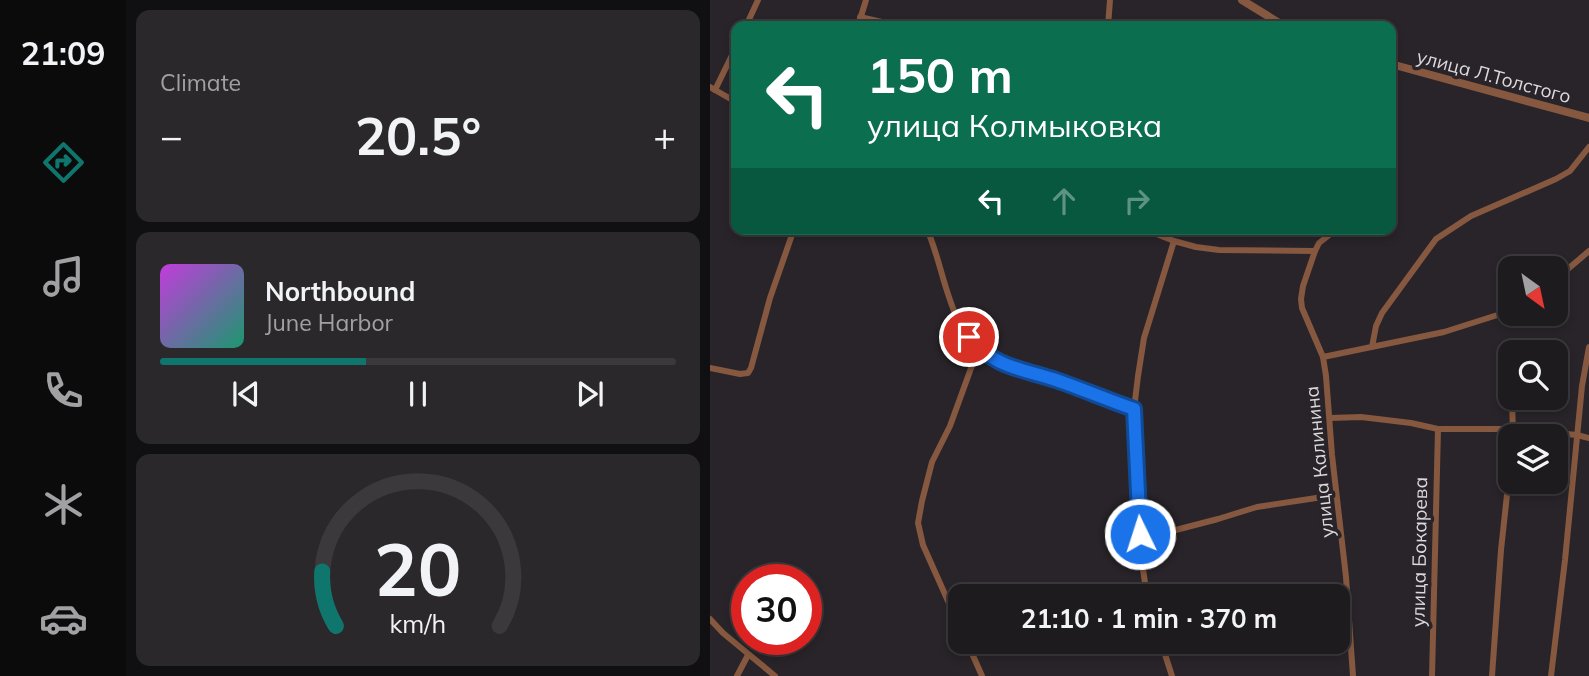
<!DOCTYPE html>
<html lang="en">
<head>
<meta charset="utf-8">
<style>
  body { margin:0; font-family:Mulish,sans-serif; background:#2b282c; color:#f1f3f6; height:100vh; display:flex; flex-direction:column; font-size:26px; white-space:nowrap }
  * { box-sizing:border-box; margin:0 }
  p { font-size:23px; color:#a1a1a4 }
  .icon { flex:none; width:38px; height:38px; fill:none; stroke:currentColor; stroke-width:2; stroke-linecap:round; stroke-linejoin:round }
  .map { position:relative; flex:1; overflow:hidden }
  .sheet { display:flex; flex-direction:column; gap:10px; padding:10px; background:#100f11; width:584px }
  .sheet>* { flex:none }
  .guide { position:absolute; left:21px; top:21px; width:665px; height:214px; border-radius:14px; box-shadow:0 4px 10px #0003,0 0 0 2px #3c393d; background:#0b6e4f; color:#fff; overflow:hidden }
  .needle { width:46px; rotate:147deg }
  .buttons { position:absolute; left:788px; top:256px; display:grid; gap:14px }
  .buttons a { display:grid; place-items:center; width:70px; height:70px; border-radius:14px; background:#1e1b1f; box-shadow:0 4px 10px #0003,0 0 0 2px #3c393d; font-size:35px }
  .speed { position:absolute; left:21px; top:564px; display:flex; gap:14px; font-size:35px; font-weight:700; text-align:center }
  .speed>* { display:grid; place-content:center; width:91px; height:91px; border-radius:50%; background:#1e1b1f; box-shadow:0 4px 10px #0003,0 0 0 2px #3c393d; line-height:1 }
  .speed .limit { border:10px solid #d22; background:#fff; color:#111 }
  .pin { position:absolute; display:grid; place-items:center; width:60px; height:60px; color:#fff; margin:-30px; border:4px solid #fff; border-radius:50%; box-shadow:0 2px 7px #0007 }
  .me { position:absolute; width:77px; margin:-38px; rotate:356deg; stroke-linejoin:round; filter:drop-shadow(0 0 5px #0008) }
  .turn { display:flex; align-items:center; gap:24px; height:147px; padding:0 21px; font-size:32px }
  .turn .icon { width:91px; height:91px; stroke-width:2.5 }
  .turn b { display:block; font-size:49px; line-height:60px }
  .lanes { display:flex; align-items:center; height:66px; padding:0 21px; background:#0003; justify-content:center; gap:35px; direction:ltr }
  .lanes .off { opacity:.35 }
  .big { font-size:52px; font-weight:700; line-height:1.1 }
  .sheet .card { flex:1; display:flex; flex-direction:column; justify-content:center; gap:10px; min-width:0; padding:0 24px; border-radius:14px; background:#2b282c }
  .sheet .dial { align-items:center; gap:0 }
  .dial svg { height:182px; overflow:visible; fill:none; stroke:#3c393d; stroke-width:7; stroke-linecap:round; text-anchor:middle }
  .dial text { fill:#f1f3f6; stroke:none }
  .song { display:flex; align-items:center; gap:21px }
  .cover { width:84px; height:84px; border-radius:10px; background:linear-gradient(135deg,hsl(290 70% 55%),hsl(160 70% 35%)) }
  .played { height:7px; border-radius:4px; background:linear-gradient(90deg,#0f766e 40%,#3c393d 40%) }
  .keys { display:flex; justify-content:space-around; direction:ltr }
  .heat { display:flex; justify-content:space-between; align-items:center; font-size:38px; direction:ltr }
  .trip { position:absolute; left:238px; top:584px; width:402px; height:70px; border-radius:14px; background:#1e1b1f; box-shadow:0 4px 10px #0003,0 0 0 2px #3c393d; font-weight:700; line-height:70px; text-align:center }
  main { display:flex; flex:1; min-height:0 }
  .tabs { display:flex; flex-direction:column; width:126px; justify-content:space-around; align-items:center; background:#0c0b0c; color:#a1a1a4 }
  .tabs .icon { width:49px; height:49px }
  .tabs .selected { color:#0f766e }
  .tabs b { font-size:32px; color:#f1f3f6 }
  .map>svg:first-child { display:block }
</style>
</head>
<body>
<main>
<nav class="tabs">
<b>21:09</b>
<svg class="icon selected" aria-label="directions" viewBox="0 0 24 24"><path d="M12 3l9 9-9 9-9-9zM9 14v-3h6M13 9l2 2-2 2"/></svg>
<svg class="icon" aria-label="music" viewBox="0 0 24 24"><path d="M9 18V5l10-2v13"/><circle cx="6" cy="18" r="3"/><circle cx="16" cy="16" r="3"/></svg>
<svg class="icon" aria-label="phone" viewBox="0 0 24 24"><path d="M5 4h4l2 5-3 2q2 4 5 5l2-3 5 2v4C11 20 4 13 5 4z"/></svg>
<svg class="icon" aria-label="climate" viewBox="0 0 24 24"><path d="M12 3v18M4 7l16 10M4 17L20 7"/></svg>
<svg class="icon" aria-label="car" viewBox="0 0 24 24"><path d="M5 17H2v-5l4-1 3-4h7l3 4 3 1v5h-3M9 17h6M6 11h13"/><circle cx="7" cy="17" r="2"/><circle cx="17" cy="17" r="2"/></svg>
</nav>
<section class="sheet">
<div class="card"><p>Climate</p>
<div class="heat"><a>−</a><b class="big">20.5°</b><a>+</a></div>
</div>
<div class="card">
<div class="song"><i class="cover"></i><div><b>Northbound</b><p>June Harbor</p></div></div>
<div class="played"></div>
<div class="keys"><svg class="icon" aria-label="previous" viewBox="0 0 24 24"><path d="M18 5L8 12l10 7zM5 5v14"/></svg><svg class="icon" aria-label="pause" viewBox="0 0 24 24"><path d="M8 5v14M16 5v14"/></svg><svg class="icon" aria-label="next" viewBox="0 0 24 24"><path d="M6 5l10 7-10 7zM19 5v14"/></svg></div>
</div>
<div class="card dial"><svg viewBox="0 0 100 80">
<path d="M14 69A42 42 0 1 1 86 69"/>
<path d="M14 69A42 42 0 0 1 8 45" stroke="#0f766e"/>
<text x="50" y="56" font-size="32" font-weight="700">20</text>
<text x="50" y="72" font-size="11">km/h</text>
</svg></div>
</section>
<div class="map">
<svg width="879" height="676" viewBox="0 0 879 676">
  <rect width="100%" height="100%" fill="#282429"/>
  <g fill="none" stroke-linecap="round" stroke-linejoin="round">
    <g stroke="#86583f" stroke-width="6">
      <path d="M150,17L189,26"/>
      <path d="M36,26L48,0"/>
      <path d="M148,26L156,0"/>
      <path d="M398,26L400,0"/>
      <path d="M0,87L26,102"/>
      <path d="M5,90L26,47"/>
      <path d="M217,229C230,259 234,291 248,320C270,363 303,367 344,380C371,389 398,399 424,409"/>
      <path d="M434,229L464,241L486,247L509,250L605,251L609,243L627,229"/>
      <path d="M605,251L593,286L591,299L592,308L613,357L616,376L622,455L636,577L643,676"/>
      <path d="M845,280L879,251"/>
      <path d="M662,347L666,326L672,313L726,239L761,216L846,179L860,171L879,147"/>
      <path d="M613,357L734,332L800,311"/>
      <path d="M0,368L30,374L38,373L41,368L60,298L84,229"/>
      <path d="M802,397L803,436"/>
      <path d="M620,418L651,417L701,423L728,429H804L867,435L879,438"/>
      <path d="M430,534L458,532L508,519L547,507L626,495"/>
      <path d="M437,597L432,562L427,503L424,409L428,376L434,338L464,241"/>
      <path d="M0,619L13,633L65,676"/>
      <path d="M250,628L213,545L208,523L212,501L222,462L240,426L268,349"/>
      <path d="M257,642L272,676"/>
      <path d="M451,642L462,676"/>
      <path d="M27,676L38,655"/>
      <path d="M722,676L728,429"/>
      <path d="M782,676L791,550L800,467"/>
      <path d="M841,676L855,560L872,386L879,347"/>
    </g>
    <g stroke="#86583f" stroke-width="8">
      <path d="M532,0L574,26"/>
      <path d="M681,64L879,118"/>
    </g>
  </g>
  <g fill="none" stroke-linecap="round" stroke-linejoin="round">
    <g stroke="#114b97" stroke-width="18">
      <path id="route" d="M259,337C283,367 312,369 346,380C372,389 398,400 424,409L430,534"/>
    </g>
    <use href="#route" stroke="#1a73e8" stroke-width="12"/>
  </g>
  <g text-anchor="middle" stroke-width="7" stroke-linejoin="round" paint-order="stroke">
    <g font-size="19" fill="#dcd9dd" stroke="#282429">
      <text transform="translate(784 76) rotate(15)" y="7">улица Л.Толстого</text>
      <text transform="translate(609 462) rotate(-96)" y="7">улица Калинина</text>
      <text transform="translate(709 552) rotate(-89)" y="7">улица Бокарева</text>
    </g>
  </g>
</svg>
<div class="buttons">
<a><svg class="needle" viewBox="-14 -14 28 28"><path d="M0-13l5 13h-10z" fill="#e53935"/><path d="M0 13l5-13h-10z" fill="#a1a1a4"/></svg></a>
<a><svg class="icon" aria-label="search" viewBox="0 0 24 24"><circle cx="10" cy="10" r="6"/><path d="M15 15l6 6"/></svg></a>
<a><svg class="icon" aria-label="layers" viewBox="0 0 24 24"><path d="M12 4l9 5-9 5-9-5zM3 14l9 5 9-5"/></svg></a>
</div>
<div class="speed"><div class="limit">30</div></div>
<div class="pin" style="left:259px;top:337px;background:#d93025"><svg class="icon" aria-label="arrive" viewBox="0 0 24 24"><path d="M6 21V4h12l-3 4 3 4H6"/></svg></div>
<svg class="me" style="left:430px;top:534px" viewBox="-20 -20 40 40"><circle r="17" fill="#1a73e8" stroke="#fff" stroke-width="3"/><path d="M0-11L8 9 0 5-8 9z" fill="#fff"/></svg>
<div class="trip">21:10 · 1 min · 370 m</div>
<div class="guide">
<div class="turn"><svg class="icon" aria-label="left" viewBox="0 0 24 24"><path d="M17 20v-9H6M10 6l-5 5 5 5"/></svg><div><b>150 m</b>улица Колмыковка</div></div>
<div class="lanes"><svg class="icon" aria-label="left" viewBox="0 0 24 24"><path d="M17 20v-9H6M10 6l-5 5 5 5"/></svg><svg class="icon off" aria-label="ahead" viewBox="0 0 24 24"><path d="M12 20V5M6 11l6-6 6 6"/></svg><svg class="icon off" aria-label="right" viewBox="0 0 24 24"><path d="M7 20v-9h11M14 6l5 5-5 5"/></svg></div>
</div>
</div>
</main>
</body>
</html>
